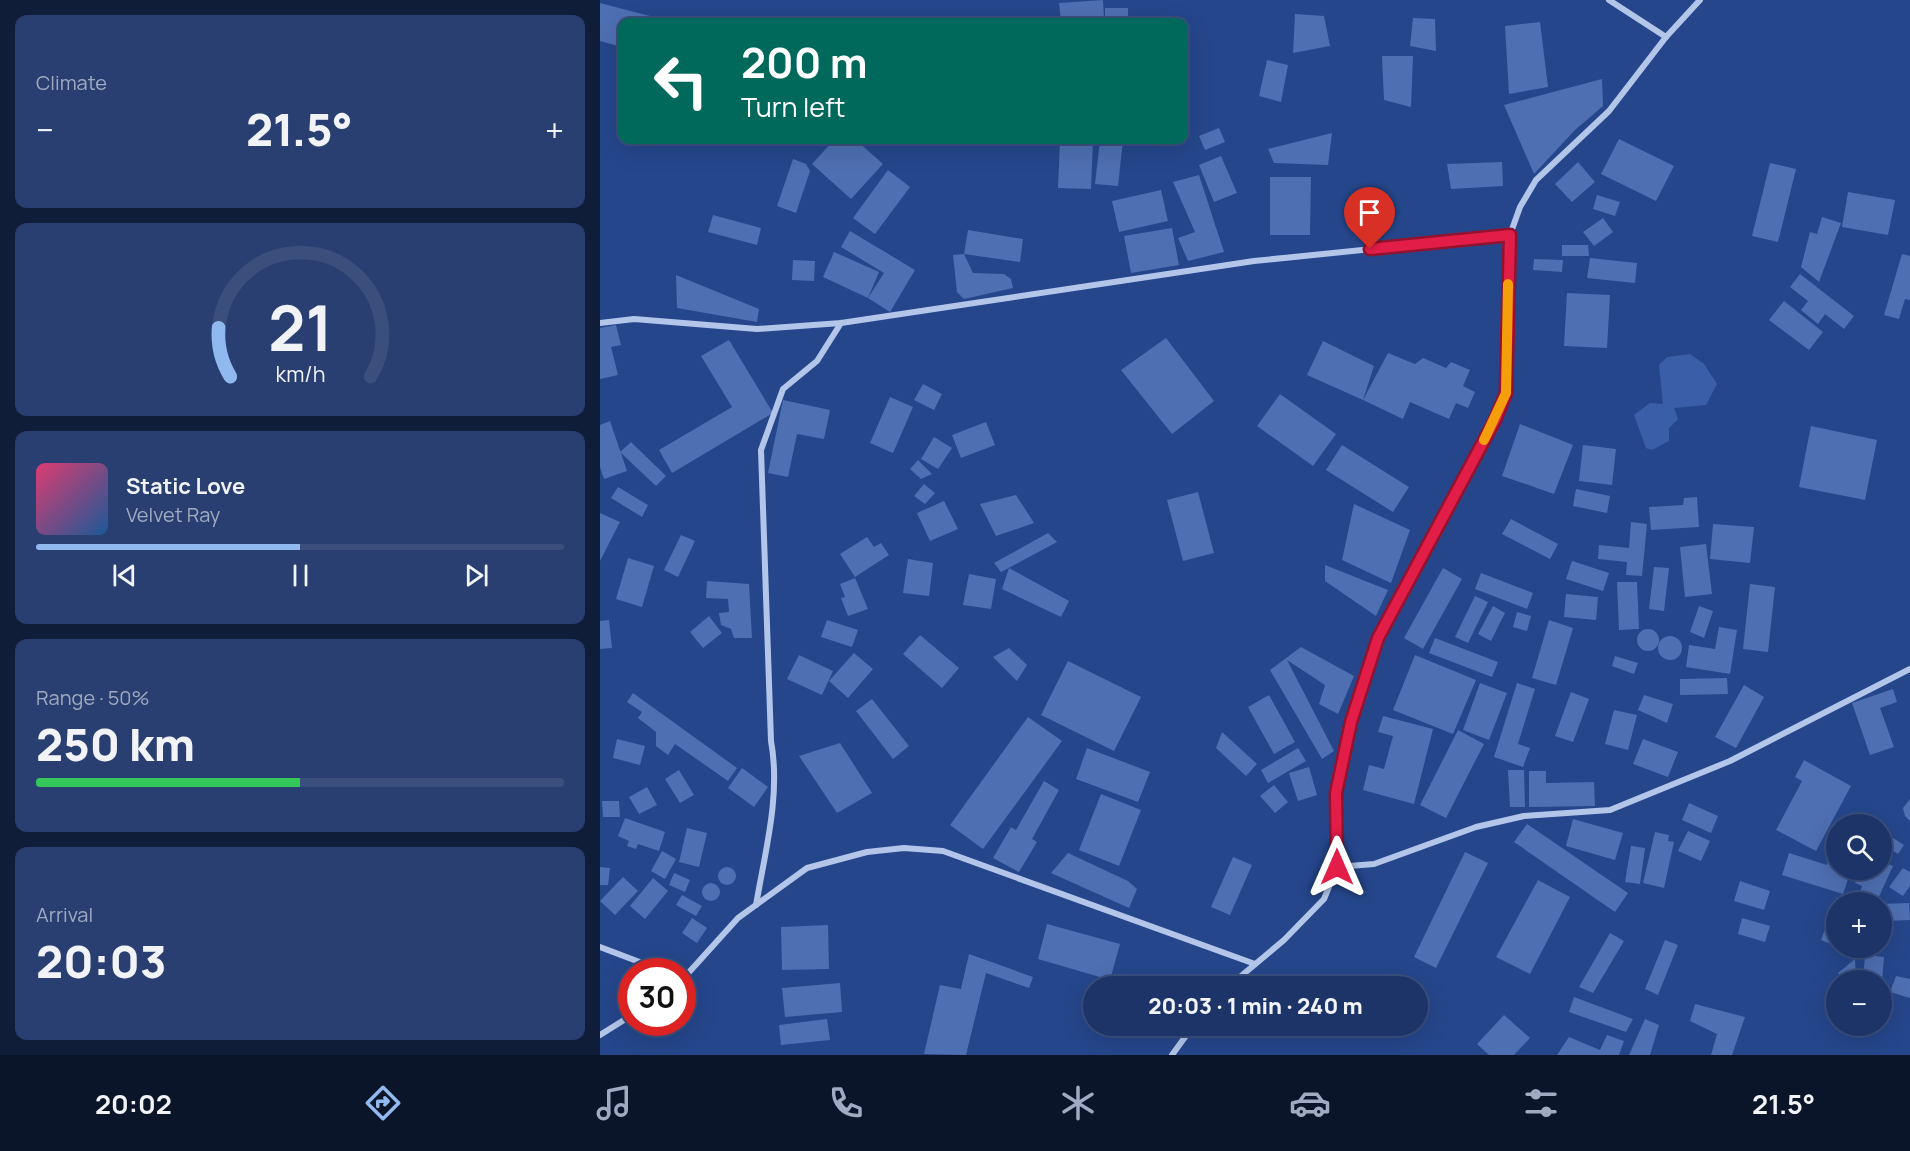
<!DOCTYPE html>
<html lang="en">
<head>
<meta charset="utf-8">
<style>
  body { margin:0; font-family:Manrope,sans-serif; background:#293f71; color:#f1f3f6; height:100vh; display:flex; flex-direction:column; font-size:22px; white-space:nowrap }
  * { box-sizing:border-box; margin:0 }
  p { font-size:20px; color:#a0aac0 }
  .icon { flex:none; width:33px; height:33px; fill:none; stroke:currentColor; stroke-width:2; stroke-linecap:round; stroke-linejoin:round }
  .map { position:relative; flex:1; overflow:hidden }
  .sheet { display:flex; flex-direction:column; gap:15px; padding:15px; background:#0f1d39; width:600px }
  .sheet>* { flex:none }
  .hud { position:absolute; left:18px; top:18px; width:570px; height:126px; border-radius:12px; box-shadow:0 6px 24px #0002,0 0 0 2px #3a4f7c; background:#00695c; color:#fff; overflow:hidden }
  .tools { position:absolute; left:1226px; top:814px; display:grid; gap:12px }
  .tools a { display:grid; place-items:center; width:66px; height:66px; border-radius:50%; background:#1c3468; box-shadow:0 6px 24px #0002,0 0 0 2px #3a4f7c; font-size:30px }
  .speed { position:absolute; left:18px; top:958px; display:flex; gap:12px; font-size:30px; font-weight:700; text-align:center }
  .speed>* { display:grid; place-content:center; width:78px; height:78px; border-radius:50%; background:#1c3468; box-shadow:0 6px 24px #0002,0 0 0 2px #3a4f7c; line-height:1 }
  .speed .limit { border:9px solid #d22; background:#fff; color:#111 }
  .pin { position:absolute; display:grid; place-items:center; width:51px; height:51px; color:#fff; margin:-62px -26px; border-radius:50% 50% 50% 0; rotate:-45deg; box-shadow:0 0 6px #0007 }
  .pin .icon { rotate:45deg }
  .me { position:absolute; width:66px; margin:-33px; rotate:0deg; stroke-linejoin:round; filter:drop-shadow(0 0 4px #0008) }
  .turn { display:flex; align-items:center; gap:21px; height:126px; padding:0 24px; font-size:27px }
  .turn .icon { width:78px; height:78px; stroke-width:2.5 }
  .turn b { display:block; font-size:42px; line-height:51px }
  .big { font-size:45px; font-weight:800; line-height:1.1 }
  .sheet .widget { flex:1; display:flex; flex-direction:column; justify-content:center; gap:9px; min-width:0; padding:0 21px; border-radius:12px; background:#293f71 }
  .sheet .dial { align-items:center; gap:0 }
  .dial svg { height:156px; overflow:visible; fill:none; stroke:#3a4f7c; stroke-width:7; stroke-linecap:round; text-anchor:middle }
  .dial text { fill:#f1f3f6; stroke:none }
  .song { display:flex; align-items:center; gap:18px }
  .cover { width:72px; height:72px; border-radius:9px; background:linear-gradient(135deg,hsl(340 70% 55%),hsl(210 70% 35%)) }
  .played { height:6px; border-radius:3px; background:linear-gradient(90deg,#90b9f0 50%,#3a4f7c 50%) }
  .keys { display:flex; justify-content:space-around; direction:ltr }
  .heat { display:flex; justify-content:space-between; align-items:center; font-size:33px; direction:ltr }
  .charge { height:9px; border-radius:4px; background:linear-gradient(90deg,#34c759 50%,#3a4f7c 0) }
  .trip { position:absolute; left:483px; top:976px; width:345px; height:60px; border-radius:30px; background:#1c3468; box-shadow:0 6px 24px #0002,0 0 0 2px #3a4f7c; font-weight:800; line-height:60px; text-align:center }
  .tab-bar { display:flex; height:96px; justify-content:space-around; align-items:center; background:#0b152a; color:#a0aac0 }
  .tab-bar .icon { width:42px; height:42px }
  .tab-bar .on { color:#90b9f0 }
  .tab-bar b { font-size:27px; color:#f1f3f6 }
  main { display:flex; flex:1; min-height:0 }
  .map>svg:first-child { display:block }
</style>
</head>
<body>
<main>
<section class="sheet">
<div class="widget"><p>Climate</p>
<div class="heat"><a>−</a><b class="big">21.5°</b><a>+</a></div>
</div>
<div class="widget dial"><svg viewBox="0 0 100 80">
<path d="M14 69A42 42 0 1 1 86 69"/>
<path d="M14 69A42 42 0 0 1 8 44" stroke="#90b9f0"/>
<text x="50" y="56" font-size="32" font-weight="700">21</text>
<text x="50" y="72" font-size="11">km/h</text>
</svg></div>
<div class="widget">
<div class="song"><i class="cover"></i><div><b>Static Love</b><p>Velvet Ray</p></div></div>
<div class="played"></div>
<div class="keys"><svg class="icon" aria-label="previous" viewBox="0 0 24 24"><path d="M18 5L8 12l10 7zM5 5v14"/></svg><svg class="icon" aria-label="pause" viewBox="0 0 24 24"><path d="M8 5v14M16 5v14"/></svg><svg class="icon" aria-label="next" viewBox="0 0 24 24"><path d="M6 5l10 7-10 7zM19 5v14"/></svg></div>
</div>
<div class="widget"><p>Range · 50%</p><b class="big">250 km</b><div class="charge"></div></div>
<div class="widget"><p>Arrival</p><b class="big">20:03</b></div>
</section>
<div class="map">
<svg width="1310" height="1055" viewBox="0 0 1310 1055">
  <rect width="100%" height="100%" fill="#25468b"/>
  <path fill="#3a5ea8" d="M1090,354L1104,364L1117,384L1106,405L1074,408L1078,419L1069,428V441L1052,450L1046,448L1034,415L1050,403L1063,404L1059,365L1067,357Z"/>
  <g fill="#4e6fb2">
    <path d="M503,0L504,18L461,21L459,3Z"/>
    <path d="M0,3L50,16L48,22H22V47L0,41Z"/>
    <rect x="505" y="8" width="23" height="14"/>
    <path d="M695,14L724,16L730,46L693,53Z"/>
    <path d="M813,18L835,19L836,51L810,46Z"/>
    <path d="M940,22L948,87L909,94L905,26Z"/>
    <path d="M782,56H813L811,107L784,100Z"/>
    <path d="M667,60L688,65L681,102L659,96Z"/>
    <path d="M1002,79L1003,106L975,130L934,174L904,105Z"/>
    <path d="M619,128L625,142L605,150L599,136Z"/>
    <path d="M732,133L728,165L674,163L668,149Z"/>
    <path d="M1019,139L1074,166L1056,201L1001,174Z"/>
    <path d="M234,140H256L283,164L251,199L212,164Z"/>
    <path d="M460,140H493L491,189L458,188Z"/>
    <path d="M500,140H523L518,186L495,184Z"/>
    <path d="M621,156L637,193L614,202L599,165Z"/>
    <path d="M193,159L206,164L210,171L196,213L177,206Z"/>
    <path d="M902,162L903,186L851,189L847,164Z"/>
    <path d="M978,162L995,182L972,202L955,184Z"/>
    <path d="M1170,163L1196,169L1178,242L1152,236Z"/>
    <path d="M288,170L310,187L275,234L253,218Z"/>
    <path d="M599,175L624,252L588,261L578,238L595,232L573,182Z"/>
    <path d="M670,177H711L710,235H670Z"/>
    <path d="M561,190L568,221L519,232L512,201Z"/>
    <path d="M1248,192L1295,200L1288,235L1242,227Z"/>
    <path d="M997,195L1020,202L1015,216L993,209Z"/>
    <path d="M113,215L161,228L157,245L108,232Z"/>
    <path d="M1222,217L1241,223L1219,282L1201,267L1210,232L1217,234Z"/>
    <path d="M1003,218L1013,232L994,246L983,232Z"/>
    <path d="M572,228L579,265L531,273L524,236Z"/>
    <path d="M368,230L423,239L420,262L364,254Z"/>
    <path d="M250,231L315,270L290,312L268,298L284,273L241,247Z"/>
    <path d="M962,245H988L989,256H962Z"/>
    <path d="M234,252L279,272L268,298L223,277Z"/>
    <path d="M364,254L373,273L404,274L411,279L413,288L364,299L357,292L353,255Z"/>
    <path d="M1302,254L1310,256V300L1305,299L1299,319L1284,315Z"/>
    <path d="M990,258L1037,263L1035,283L987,278Z"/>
    <path d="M934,259L963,260L962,272L933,270Z"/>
    <path d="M193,260L215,261L214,281L192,280Z"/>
    <path d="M1200,274L1254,316L1244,329L1225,314L1218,324L1201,310L1208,301L1190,287Z"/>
    <path d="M76,275L159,309L157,322L77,308Z"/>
    <path d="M967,293L1010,295L1007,348L964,346Z"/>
    <path d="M1184,301L1223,332L1209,350L1169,320Z"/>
    <path d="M16,325L21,345L11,347L18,375L0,379V328Z"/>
    <path d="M566,338L614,401L572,434L521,370Z"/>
    <path d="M129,340L173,413L72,473L59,450L132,407L101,356Z"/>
    <path d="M723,341L774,366L763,400L707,375Z"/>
    <path d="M788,353L815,364L823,358L846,368L851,362L870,370L863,386L875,392L868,408L856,403L849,419L810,402L803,419L763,400Z"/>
    <path d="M323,384L342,394L334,410L314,400Z"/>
    <path d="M680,394L736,434L713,466L657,426Z"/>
    <path d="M290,397L313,407L293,453L270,443Z"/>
    <path d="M183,400L230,410L224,439L197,434L188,477L168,473Z"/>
    <path d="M10,421L27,471L4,479L0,467V425Z"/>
    <path d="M386,422L395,445L361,458L352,435Z"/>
    <path d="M920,424L973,445L954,494L902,476Z"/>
    <path d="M1211,426L1277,440L1265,500L1199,487Z"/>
    <path d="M334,437L352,448L338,469L321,459Z"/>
    <path d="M31,442L66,476L56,486L20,452Z"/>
    <path d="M742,445L809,487L793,512L726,470Z"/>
    <path d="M983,445L1016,449L1012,485L979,481Z"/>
    <path d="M318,460L332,474L321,479L310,469Z"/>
    <path d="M324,484L335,493L325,504L314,496Z"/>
    <path d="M18,487L48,505L42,517L11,498Z"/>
    <path d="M976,489L1010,496L1007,513L973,506Z"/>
    <path d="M598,492L614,553L583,561L567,500Z"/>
    <path d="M416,495L434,523L396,536L380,504Z"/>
    <path d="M1097,497L1099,527L1051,530L1049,507L1083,505L1084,498Z"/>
    <path d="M344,501L358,529L330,541L317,513Z"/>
    <path d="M754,504L810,530L791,583L742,560Z"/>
    <path d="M0,513L20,522L0,561Z"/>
    <path d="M911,519L958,544L950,559L902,534Z"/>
    <path d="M1031,522L1047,524L1042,576L1026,575L1027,562L998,559L999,545L1029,548Z"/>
    <path d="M1113,524L1154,527L1150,563L1110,559Z"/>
    <path d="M448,533L457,542L401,572L394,563Z"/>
    <path d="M81,535L95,541L78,577L64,570Z"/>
    <path d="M267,537L274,547L281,543L289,555L255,577L240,554Z"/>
    <path d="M1106,544L1112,594L1085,597L1080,547Z"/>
    <path d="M28,558L54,566L42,607L16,599Z"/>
    <path d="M308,559L333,563L329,596L303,593Z"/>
    <path d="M972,561L1009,573L1003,591L966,579Z"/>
    <path d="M725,565L788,590L776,616L725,581Z"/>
    <path d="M1054,567L1069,568L1064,611L1049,609Z"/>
    <path d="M409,568L469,601L461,617L402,589Z"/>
    <path d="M843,568L862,579L823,649L804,638Z"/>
    <path d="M881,573L933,593L927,609L875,589Z"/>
    <path d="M369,574L396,579L391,609L363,605Z"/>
    <path d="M255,578L268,609L248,616L241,598L245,597L240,584Z"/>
    <path d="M107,581L149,584L152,638H134L131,629L121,625L119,613L129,612L128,599L106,598Z"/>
    <path d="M1017,582H1037L1039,629L1019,630Z"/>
    <path d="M1150,584L1175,587L1168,652L1143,649Z"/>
    <path d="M966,594L998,597L996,620L964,617Z"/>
    <path d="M875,596L888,602L868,643L855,637Z"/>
    <path d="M893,606L905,613L891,641L878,634Z"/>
    <path d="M1099,606L1113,611L1104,638L1090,632Z"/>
    <path d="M917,612L931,616L927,631L913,627Z"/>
    <path d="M109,616L122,633L103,648L90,632Z"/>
    <path d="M9,620L12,648L0,649V621Z"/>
    <path d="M227,620L258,630L252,647L221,637Z"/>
    <path d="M949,620L973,628L956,685L932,678Z"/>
    <path d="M1119,627L1137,630L1130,674L1086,667L1089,645L1115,649Z"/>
    <circle cx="1048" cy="640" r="11"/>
    <path d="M320,635L359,668L342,688L303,654Z"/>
    <circle cx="1070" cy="648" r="12"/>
    <path d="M835,638L898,662L892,677L829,653Z"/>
    <path d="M701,647L754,676L738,714L719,704L725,685L687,660L734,751L722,759L670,670Z"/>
    <path d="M409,648L427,665L417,681L393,657Z"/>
    <path d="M254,653L273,669L248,698L229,681Z"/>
    <path d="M199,655L233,671L222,695L187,679Z"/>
    <path d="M815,655L876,680L853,734L793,710Z"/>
    <path d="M1015,656L1038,663L1034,674L1012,666Z"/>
    <path d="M468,661L541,697L514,751L441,715Z"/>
    <path d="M1127,678L1128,694L1080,695V679Z"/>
    <path d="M880,683L907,693L889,740L863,730Z"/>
    <path d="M917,683L935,689L918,744L930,748L923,767L894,757Z"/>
    <path d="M1144,685L1164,697L1136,748L1115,737Z"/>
    <path d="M1293,689L1297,702L1280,708L1294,747L1270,755L1252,703Z"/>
    <path d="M971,692L989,699L973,742L955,736Z"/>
    <path d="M33,693L137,768L128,781L75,744L68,755L56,746V732L38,718L42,712L27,702Z"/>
    <path d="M669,695L695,742L674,754L648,707Z"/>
    <path d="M1044,695L1073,704L1067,723L1038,710Z"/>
    <path d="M272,699L309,746L293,759L256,711Z"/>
    <path d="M1014,710L1037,715L1028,750L1005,744Z"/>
    <path d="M783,716L833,729L814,804L763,790L769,765L784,769L793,736L778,732Z"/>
    <path d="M428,717L462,741L383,849L350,825Z"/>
    <path d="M858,730L884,744L846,818L820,805Z"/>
    <path d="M622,732L657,764L646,776L616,748Z"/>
    <path d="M17,739L45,746L40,765L13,758Z"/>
    <path d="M1043,739L1078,752L1068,777L1033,764Z"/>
    <path d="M240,743L272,793L237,813L199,756Z"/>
    <path d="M487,748L550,772L538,802L476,779Z"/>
    <path d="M698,748L706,761L668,783L661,770Z"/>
    <path d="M1204,760L1251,786L1216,851L1176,830L1202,781L1195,777Z"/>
    <path d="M709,767L717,795L698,801L689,773Z"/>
    <path d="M142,768L168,787L154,807L128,788Z"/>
    <path d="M79,770L94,795L80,803L65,779Z"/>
    <path d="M908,770H924L925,807H910Z"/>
    <path d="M929,771H946V783L994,782L995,806L929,807Z"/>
    <path d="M444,781L459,790L432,839L437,842L419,872L393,858L411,827L416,830Z"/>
    <path d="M674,785L688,802L675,813L660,796Z"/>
    <path d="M47,787L57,805L39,814L29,797Z"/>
    <path d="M501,794L541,810L519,866L479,850Z"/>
    <path d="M1310,799V821L1305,816L1303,808Z"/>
    <path d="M2,801H19L20,817H3Z"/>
    <path d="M1089,803L1118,816L1111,833L1082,820Z"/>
    <path d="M25,818L65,832L59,851L38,844L36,849L27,846L29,841L18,836Z"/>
    <path d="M973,819L1023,833L1015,860L966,846Z"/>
    <path d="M927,824L1028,893L1015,912L914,842Z"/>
    <path d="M87,828L107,833L99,867L79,862Z"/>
    <path d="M1088,831L1110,841L1101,861L1078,851Z"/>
    <path d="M1055,832L1069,835L1068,841L1074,842L1064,888L1043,883Z"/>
    <path d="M1293,838L1304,845L1298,854L1287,847Z"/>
    <path d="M1031,846L1045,848L1040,884L1025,882Z"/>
    <path d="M1231,848L1236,849V870H1251L1243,894L1182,875L1189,853L1227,865Z"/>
    <path d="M62,851L76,859L65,879L51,871Z"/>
    <path d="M865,852L888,863L836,968L814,957Z"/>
    <path d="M468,853L528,881L537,889L529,908L451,873Z"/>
    <path d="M633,857L652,865L630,915L611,907Z"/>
    <path d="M1281,861L1293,866L1276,903L1259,895L1262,886L1255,883L1261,870H1281Z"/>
    <circle cx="127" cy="876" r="9"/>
    <path d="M0,867L10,868L8,885H0Z"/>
    <path d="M1303,868L1310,872V886L1303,896L1289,887Z"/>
    <path d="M74,873L90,880L85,892L69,885Z"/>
    <path d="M23,877L38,891L15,915L0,901Z"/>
    <path d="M53,878L68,891L45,919L30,906Z"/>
    <path d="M938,880L970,897L930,974L896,957Z"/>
    <path d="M1140,881L1170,891L1164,910L1134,901Z"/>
    <circle cx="111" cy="892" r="9"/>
    <path d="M82,895L102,906L96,916L76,905Z"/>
    <path d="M1236,898L1250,903H1236V946L1221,940Z"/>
    <path d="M1309,903L1310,920L1284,921V935H1281V904Z"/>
    <path d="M92,918L107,928L97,943L82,933Z"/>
    <path d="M1142,918L1170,926L1165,942L1138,934Z"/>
    <path d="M447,924L520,944L510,980L438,959Z"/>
    <path d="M228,925L229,969L182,970L181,927Z"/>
    <path d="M1010,933L1024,941L993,993L979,987Z"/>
    <path d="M1065,940L1078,945L1058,995L1045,989Z"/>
    <path d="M369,954L433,977L429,988L386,973L366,1055L324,1054L340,985L361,989Z"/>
    <path d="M1265,955L1284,957L1282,981H1263Z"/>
    <path d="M1255,959L1256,981H1249L1238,973Z"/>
    <path d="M1296,976L1310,979V998L1290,992Z"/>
    <path d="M240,983L242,1012L185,1017L182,988Z"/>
    <path d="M974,997L1033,1019L1026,1032L969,1012Z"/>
    <path d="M1095,1004L1145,1017L1132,1055H1111L1117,1034L1090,1021Z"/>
    <path d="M904,1015L930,1038L914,1055H889L877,1044Z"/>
    <path d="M227,1019L230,1040L181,1045L179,1025Z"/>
    <path d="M1045,1019L1059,1025L1050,1055H1029Z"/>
    <path d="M1007,1035L1024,1041L1019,1055H957L969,1037L1000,1050Z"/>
  </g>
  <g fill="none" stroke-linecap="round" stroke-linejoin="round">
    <g stroke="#b3c6ea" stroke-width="6">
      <path d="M1009,0L1066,37"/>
      <path d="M0,323L34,319L157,329L241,323L654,261L910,235"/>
      <path d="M737,867L774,864L876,827L924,816L1010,810L1130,761L1310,669"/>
      <path d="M156,905C165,852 181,795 171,741L161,450L183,389L217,361L241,323"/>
      <path d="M0,947L66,972"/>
      <path d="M82,980L138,918L207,868L267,852L304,848L343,851L655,964"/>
      <path d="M628,987L684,940L724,899L737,867L736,793L751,722L778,638L895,420L906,393L910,235L920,207L936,180L1009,111L1066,37L1100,0"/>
      <path d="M0,1035L32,1015"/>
      <path d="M572,1055L593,1026"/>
    </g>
  </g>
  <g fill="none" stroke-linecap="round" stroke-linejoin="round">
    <g stroke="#92132f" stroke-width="15">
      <path id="route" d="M737,867L736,793L751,722L778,638L895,420L906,393L910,235L770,249"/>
    </g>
    <use href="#route" stroke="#e11d48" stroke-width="10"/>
    <path stroke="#f59e0b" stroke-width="10" d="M884,440L906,393L908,284"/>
  </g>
</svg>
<div class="tools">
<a><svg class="icon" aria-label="search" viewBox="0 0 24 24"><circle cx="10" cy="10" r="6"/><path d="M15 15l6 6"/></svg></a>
<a>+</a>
<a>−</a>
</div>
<div class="speed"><div class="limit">30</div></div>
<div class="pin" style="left:770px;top:249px;background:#d93025"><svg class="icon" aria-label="arrive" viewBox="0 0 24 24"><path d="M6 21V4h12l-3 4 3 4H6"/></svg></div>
<svg class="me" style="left:737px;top:867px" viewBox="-20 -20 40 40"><path d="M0-17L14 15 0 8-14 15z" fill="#e11d48" stroke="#fff" stroke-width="4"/></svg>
<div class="trip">20:03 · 1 min · 240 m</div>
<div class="hud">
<div class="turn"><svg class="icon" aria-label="left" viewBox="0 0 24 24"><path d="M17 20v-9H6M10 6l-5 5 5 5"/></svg><div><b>200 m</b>Turn left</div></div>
</div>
</div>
</main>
<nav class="tab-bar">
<b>20:02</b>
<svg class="icon on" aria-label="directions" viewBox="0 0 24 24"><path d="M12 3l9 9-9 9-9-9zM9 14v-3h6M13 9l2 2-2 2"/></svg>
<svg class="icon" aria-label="music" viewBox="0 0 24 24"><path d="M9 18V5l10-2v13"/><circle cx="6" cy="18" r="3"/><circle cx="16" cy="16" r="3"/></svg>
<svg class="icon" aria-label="phone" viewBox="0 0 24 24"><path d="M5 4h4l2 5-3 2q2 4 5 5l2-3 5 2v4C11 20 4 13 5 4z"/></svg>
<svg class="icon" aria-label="climate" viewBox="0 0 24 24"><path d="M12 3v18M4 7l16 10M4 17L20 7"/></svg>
<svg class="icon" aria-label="car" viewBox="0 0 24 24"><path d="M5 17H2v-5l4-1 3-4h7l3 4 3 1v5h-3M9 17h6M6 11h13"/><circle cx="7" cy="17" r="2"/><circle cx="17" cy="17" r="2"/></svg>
<svg class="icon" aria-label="filters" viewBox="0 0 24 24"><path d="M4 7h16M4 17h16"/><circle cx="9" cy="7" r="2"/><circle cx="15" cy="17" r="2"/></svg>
<b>21.5°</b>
</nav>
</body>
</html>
